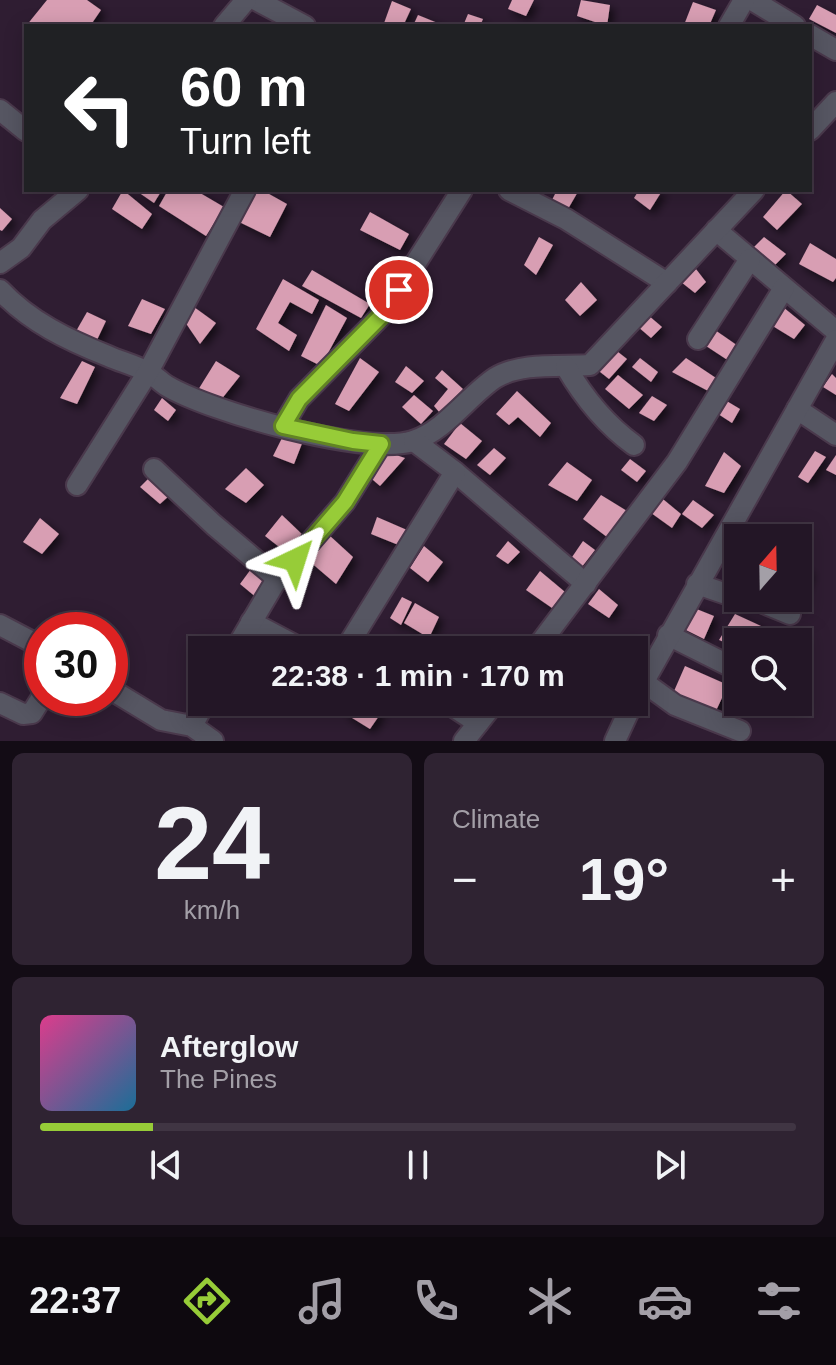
<!DOCTYPE html>
<html lang="en">
<head>
<meta charset="utf-8">
<style>
  body { margin:0; font-family:Arial,sans-serif; background:#2f2332; color:#f1f3f6; height:100vh; display:flex; flex-direction:column; font-size:30px; white-space:nowrap }
  * { box-sizing:border-box; margin:0 }
  p { font-size:26px; color:#a39fa7 }
  .icon { flex:none; width:44px; height:44px; fill:none; stroke:currentColor; stroke-width:2; stroke-linecap:round; stroke-linejoin:round }
  .map { position:relative; height:741px; overflow:hidden }
  .drawer { display:flex; flex-direction:column; gap:12px; padding:12px; background:#130c15; flex:1 }
  .drawer>* { flex:none }
  .top-card { position:absolute; left:24px; top:24px; width:788px; height:168px; border-radius:0px; box-shadow:0 4px 20px #0003,0 0 0 2px #403543; background:#202124; color:#fff; overflow:hidden }
  .needle { width:52px; rotate:20deg }
  .fabs { position:absolute; left:724px; top:524px; display:grid; gap:16px }
  .fabs a { display:grid; place-items:center; width:88px; height:88px; border-radius:0px; background:#231626; box-shadow:0 4px 20px #0003,0 0 0 2px #403543; font-size:40px }
  .speed { position:absolute; left:24px; top:612px; display:flex; gap:16px; font-size:40px; font-weight:700; text-align:center }
  .speed>* { display:grid; place-content:center; width:104px; height:104px; border-radius:50%; background:#231626; box-shadow:0 4px 20px #0003,0 0 0 2px #403543; line-height:1 }
  .speed .limit { border:12px solid #d22; background:#fff; color:#111 }
  .pin { position:absolute; display:grid; place-items:center; width:68px; height:68px; color:#fff; margin:-34px; border:4px solid #fff; border-radius:50%; box-shadow:0 2px 8px #0007 }
  .me { position:absolute; width:88px; margin:-44px; rotate:41deg; stroke-linejoin:round; filter:drop-shadow(0 0 6px #0008) }
  .turn { display:flex; align-items:center; gap:28px; height:168px; padding:0 24px; font-size:36px }
  .turn .icon { width:104px; height:104px; stroke-width:2.5 }
  .turn b { display:block; font-size:56px; line-height:68px }
  .big { font-size:60px; font-weight:700; line-height:1.1 }
  .drawer .tile { flex:1; display:flex; flex-direction:column; justify-content:center; gap:12px; min-width:0; padding:0 28px; border-radius:12px; background:#2f2332 }
  .drawer .dial { align-items:center; gap:0 }
  .dial b { font-size:104px; line-height:1 }
  .song { display:flex; align-items:center; gap:24px }
  .cover { width:96px; height:96px; border-radius:12px; background:linear-gradient(135deg,hsl(330 70% 55%),hsl(200 70% 35%)) }
  .played { height:8px; border-radius:4px; background:linear-gradient(90deg,#97cc38 15%,#403543 15%) }
  .keys { display:flex; justify-content:space-around; direction:ltr }
  .heat { display:flex; justify-content:space-between; align-items:center; font-size:44px; direction:ltr }
  .drawer .tiles { flex:1; display:grid; gap:12px; grid-template-columns:1fr 1fr }
  .tile:last-child { grid-column:span 2 }
  .trip { position:absolute; left:188px; top:636px; width:460px; height:80px; border-radius:0px; background:#231626; box-shadow:0 4px 20px #0003,0 0 0 2px #403543; font-weight:700; line-height:80px; text-align:center }
  .dock { display:flex; height:128px; justify-content:space-around; align-items:center; background:#0e090f; color:#a39fa7 }
  .dock .icon { width:56px; height:56px }
  .dock .current { color:#97cc38 }
  .dock b { font-size:36px; color:#f1f3f6 }
  .map>svg:first-child { display:block }
</style>
</head>
<body>
<div class="map">
<svg width="836" height="741" viewBox="0 0 836 741">
  <defs>
    <filter id="shadow"><feDropShadow dx="4.5" dy="4.5" stdDeviation="4" flood-color="#0009"/></filter>
  </defs>
  <rect width="100%" height="100%" fill="#2f1d32"/>
  <g fill="#d89eb3" filter="url(#shadow)">
    <path d="M47,0H87L101,10L90,26H26Z"/>
    <path d="M512,0H534L526,16L508,9Z"/>
    <path d="M581,0L610,5L607,26L577,16Z"/>
    <path d="M392,1L411,9L403,26H383Z"/>
    <path d="M693,2L716,10L709,26L684,25Z"/>
    <path d="M817,5L836,15V33L809,19Z"/>
    <path d="M468,14L483,19L480,26H463Z"/>
    <path d="M418,15L445,26H413Z"/>
    <path d="M123,190L152,214L142,229L112,209Z"/>
    <path d="M135,190H162L154,203Z"/>
    <path d="M168,190H195L224,207L206,236L159,206Z"/>
    <path d="M252,190H262L287,204L270,237L235,220Z"/>
    <path d="M557,190H579L565,214L549,206Z"/>
    <path d="M639,190H661L662,191L650,210L634,198Z"/>
    <path d="M786,190L802,204L777,230L763,217Z"/>
    <path d="M0,208L12,219L2,231L0,230Z"/>
    <path d="M370,212L409,234L400,250L360,230Z"/>
    <path d="M539,237L553,245L536,275L524,265Z"/>
    <path d="M764,237L786,254L772,268L749,252Z"/>
    <path d="M810,243L836,259V278L833,282L799,264Z"/>
    <path d="M696,269L706,282L695,293L681,282Z"/>
    <path d="M312,270L370,304L361,318L302,286Z"/>
    <path d="M283,279L319,300L312,314L290,302L278,323L297,335L289,351L256,329Z"/>
    <path d="M581,282L597,300L580,316L565,300Z"/>
    <path d="M142,299L165,309L151,334L128,326Z"/>
    <path d="M326,305L347,318L321,366L301,356Z"/>
    <path d="M194,307L216,323L200,344L185,322Z"/>
    <path d="M783,307L805,325L794,339L771,325Z"/>
    <path d="M87,312L106,321L95,344L75,333Z"/>
    <path d="M648,315L662,327L651,338L637,326Z"/>
    <path d="M715,330L741,348L729,361L703,344Z"/>
    <path d="M613,348L627,359L609,379L595,368Z"/>
    <path d="M360,358L379,372L349,411L335,404Z"/>
    <path d="M640,358L658,372L651,382L632,367Z"/>
    <path d="M686,358L719,380L712,393L672,372Z"/>
    <path d="M82,361L95,367L77,404L60,398Z"/>
    <path d="M216,361L240,376L220,401L198,390Z"/>
    <path d="M406,366L424,381L412,393L395,382Z"/>
    <path d="M442,370L463,389L440,413L434,406L448,389L435,378Z"/>
    <path d="M832,374L836,378V395L823,387Z"/>
    <path d="M618,375L643,395L629,409L605,389Z"/>
    <path d="M517,391L551,423L540,437L518,417L509,425L496,414Z"/>
    <path d="M414,395L433,411L421,424L402,407Z"/>
    <path d="M652,396L667,405L654,421L639,413Z"/>
    <path d="M162,398L176,410L168,421L154,410Z"/>
    <path d="M725,400L740,409L732,423L715,412Z"/>
    <path d="M460,423L482,441L466,459L444,444Z"/>
    <path d="M284,434L303,441L294,464L273,456Z"/>
    <path d="M494,448L506,458L490,475L477,465Z"/>
    <path d="M384,451L405,458L380,486L366,474Z"/>
    <path d="M815,451L826,457L808,483L798,477Z"/>
    <path d="M724,452L741,466L724,493L705,486Z"/>
    <path d="M836,455V475L826,470Z"/>
    <path d="M630,459L646,471L637,482L621,470Z"/>
    <path d="M567,462L592,480L577,501L548,485Z"/>
    <path d="M246,468L264,485L246,503L225,489Z"/>
    <path d="M151,476L171,494L160,504L140,487Z"/>
    <path d="M601,495L627,511L607,537L583,519Z"/>
    <path d="M658,495L681,514L672,528L647,510Z"/>
    <path d="M693,500L714,515L702,528L682,514Z"/>
    <path d="M282,515L307,539L292,557L265,536Z"/>
    <path d="M377,517L407,530L401,546L371,534Z"/>
    <path d="M40,518L59,534L42,554L23,542Z"/>
    <path d="M782,528L795,538H777Z"/>
    <path d="M329,535L353,557L336,584L309,561Z"/>
    <path d="M508,541L520,552L508,564L496,556Z"/>
    <path d="M583,541L595,550L581,568L570,560Z"/>
    <path d="M424,546L443,562L428,582L410,568Z"/>
    <path d="M798,566L810,571L798,597Z"/>
    <path d="M251,569L269,582L257,598L240,584Z"/>
    <path d="M540,571L565,592L552,608L526,590Z"/>
    <path d="M599,589L618,605L609,618L588,604Z"/>
    <path d="M402,597L412,602L401,625L390,618Z"/>
    <path d="M415,603L439,617L429,638L404,623Z"/>
    <path d="M689,606L714,616L704,639L678,626Z"/>
    <path d="M735,614L761,626L754,642H738V648L719,640Z"/>
    <path d="M455,637L474,650H448Z"/>
    <path d="M685,666L728,685L714,715L671,698Z"/>
    <path d="M352,702H364L381,713L370,729L344,713Z"/>
  </g>
  <g fill="none" stroke-linecap="round" stroke-linejoin="round">
    <g stroke="#4a394c" stroke-width="24">
      <g id="minor">
        <path d="M256,0L305,26"/>
        <path d="M752,0L795,26"/>
        <path d="M224,26L246,0"/>
        <path d="M729,26L744,0"/>
        <path d="M810,35L836,50"/>
        <path d="M0,110L26,131"/>
        <path d="M810,130L836,102"/>
        <path d="M509,190L566,219L667,283"/>
        <path d="M716,230L836,331"/>
        <path d="M0,263L21,248L42,220L78,190"/>
        <path d="M0,290C30,322 68,340 108,356C121,362 135,365 147,372C155,375 160,382 167,386C211,412 365,456 413,441C445,431 468,396 495,378C521,362 561,367 590,365L754,190"/>
        <path d="M698,339L750,259"/>
        <path d="M566,367C584,398 605,424 634,445"/>
        <path d="M797,409L836,435"/>
        <path d="M283,426L299,399L384,313L462,190"/>
        <path d="M154,469L214,525L278,579"/>
        <path d="M455,472L586,584"/>
        <path d="M77,485L148,372L245,190"/>
        <path d="M697,584L738,598"/>
        <path d="M738,598L761,602L790,614"/>
        <path d="M251,622L304,650"/>
        <path d="M0,625L42,647"/>
        <path d="M668,635L738,670"/>
        <path d="M235,650L274,584L345,502L381,444"/>
        <path d="M345,650L455,472L414,441"/>
        <path d="M535,650L677,462L784,288"/>
        <path d="M642,681L675,705L740,731"/>
        <path d="M110,689L161,720L192,726L213,741"/>
        <path d="M798,695L801,696"/>
        <path d="M634,699L836,340"/>
        <path d="M446,702L478,723"/>
        <path d="M0,703L23,714L32,713L42,697"/>
        <path d="M192,726L205,702"/>
        <path d="M464,741L495,702"/>
        <path d="M615,741L633,702"/>
      </g>
    </g>
    <use href="#minor" stroke="#565662" stroke-width="20"/>
  </g>
  <g fill="none" stroke-linecap="round" stroke-linejoin="round">
    <g stroke="#628524" stroke-width="20">
      <path id="route" d="M295,560L345,502L381,444L353,441L283,426L299,399L384,313L399,290"/>
    </g>
    <use href="#route" stroke="#97cc38" stroke-width="14"/>
  </g>
</svg>
<div class="fabs">
<a><svg class="needle" viewBox="-14 -14 28 28"><path d="M0-13l5 13h-10z" fill="#e53935"/><path d="M0 13l5-13h-10z" fill="#a39fa7"/></svg></a>
<a><svg class="icon" aria-label="search" viewBox="0 0 24 24"><circle cx="10" cy="10" r="6"/><path d="M15 15l6 6"/></svg></a>
</div>
<div class="speed"><div class="limit">30</div></div>
<div class="pin" style="left:399px;top:290px;background:#d93025"><svg class="icon" aria-label="arrive" viewBox="0 0 24 24"><path d="M6 21V4h12l-3 4 3 4H6"/></svg></div>
<svg class="me" style="left:295px;top:560px" viewBox="-20 -20 40 40"><path d="M0-17L14 15 0 8-14 15z" fill="#97cc38" stroke="#fff" stroke-width="4"/></svg>
<div class="trip">22:38 · 1 min · 170 m</div>
<div class="top-card">
<div class="turn"><svg class="icon" aria-label="left" viewBox="0 0 24 24"><path d="M17 20v-9H6M10 6l-5 5 5 5"/></svg><div><b>60 m</b>Turn left</div></div>
</div>
</div>
<section class="drawer">
<div class="tiles">
<div class="tile dial"><b>24</b><p>km/h</p></div>
<div class="tile"><p>Climate</p>
<div class="heat"><a>−</a><b class="big">19°</b><a>+</a></div>
</div>
<div class="tile">
<div class="song"><i class="cover"></i><div><b>Afterglow</b><p>The Pines</p></div></div>
<div class="played"></div>
<div class="keys"><svg class="icon" aria-label="previous" viewBox="0 0 24 24"><path d="M18 5L8 12l10 7zM5 5v14"/></svg><svg class="icon" aria-label="pause" viewBox="0 0 24 24"><path d="M8 5v14M16 5v14"/></svg><svg class="icon" aria-label="next" viewBox="0 0 24 24"><path d="M6 5l10 7-10 7zM19 5v14"/></svg></div>
</div>
</div>
</section>
<nav class="dock">
<b>22:37</b>
<svg class="icon current" aria-label="directions" viewBox="0 0 24 24"><path d="M12 3l9 9-9 9-9-9zM9 14v-3h6M13 9l2 2-2 2"/></svg>
<svg class="icon" aria-label="music" viewBox="0 0 24 24"><path d="M9 18V5l10-2v13"/><circle cx="6" cy="18" r="3"/><circle cx="16" cy="16" r="3"/></svg>
<svg class="icon" aria-label="phone" viewBox="0 0 24 24"><path d="M5 4h4l2 5-3 2q2 4 5 5l2-3 5 2v4C11 20 4 13 5 4z"/></svg>
<svg class="icon" aria-label="climate" viewBox="0 0 24 24"><path d="M12 3v18M4 7l16 10M4 17L20 7"/></svg>
<svg class="icon" aria-label="car" viewBox="0 0 24 24"><path d="M5 17H2v-5l4-1 3-4h7l3 4 3 1v5h-3M9 17h6M6 11h13"/><circle cx="7" cy="17" r="2"/><circle cx="17" cy="17" r="2"/></svg>
<svg class="icon" aria-label="filters" viewBox="0 0 24 24"><path d="M4 7h16M4 17h16"/><circle cx="9" cy="7" r="2"/><circle cx="15" cy="17" r="2"/></svg>
</nav>
</body>
</html>
